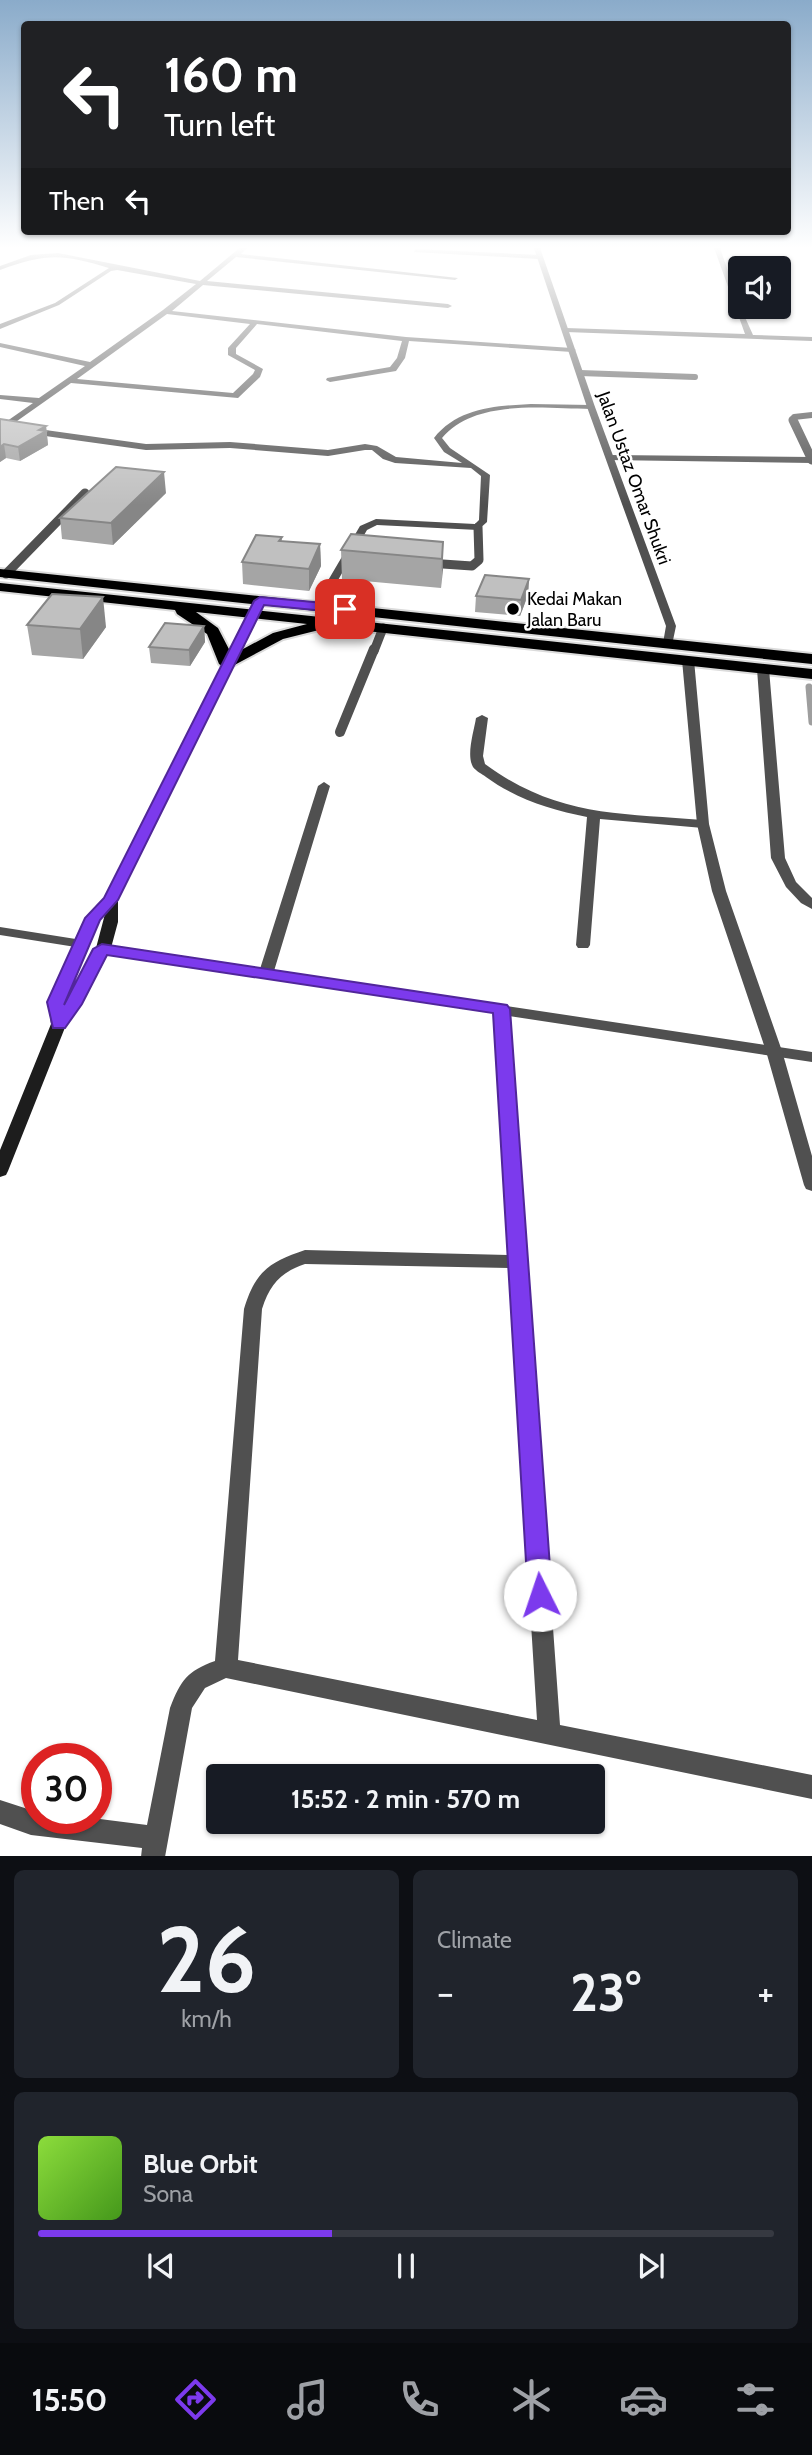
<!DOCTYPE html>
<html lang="en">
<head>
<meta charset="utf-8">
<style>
  body { margin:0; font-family:Cabin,sans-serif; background:#20242c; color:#f1f3f6; height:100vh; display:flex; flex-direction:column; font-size:26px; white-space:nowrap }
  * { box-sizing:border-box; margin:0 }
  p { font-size:23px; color:#9ea1a6 }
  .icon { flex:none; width:38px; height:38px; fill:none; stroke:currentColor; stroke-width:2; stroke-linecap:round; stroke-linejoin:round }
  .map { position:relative; height:1856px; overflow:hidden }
  .side { display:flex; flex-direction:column; gap:14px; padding:14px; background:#0d0f14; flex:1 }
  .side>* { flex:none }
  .top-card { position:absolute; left:21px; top:21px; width:770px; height:214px; border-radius:7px; box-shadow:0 2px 5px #0004; background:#202124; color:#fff; overflow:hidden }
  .fabs { position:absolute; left:728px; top:256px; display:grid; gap:14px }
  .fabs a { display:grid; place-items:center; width:63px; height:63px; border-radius:7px; background:#171b24; box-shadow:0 2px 5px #0004; font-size:35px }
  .speed { position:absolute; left:21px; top:1743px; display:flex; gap:14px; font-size:35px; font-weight:700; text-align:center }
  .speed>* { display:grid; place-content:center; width:91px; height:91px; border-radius:50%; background:#171b24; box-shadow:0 2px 5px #0004; line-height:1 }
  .speed .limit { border:10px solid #d22; background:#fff; color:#111 }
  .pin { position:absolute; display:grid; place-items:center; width:60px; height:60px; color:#fff; margin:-30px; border-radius:14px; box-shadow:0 4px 10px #0006 }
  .me { position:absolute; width:77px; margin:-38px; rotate:356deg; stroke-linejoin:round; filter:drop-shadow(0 0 5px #0008) }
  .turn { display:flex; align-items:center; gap:24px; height:147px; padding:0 28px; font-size:32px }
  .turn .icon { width:91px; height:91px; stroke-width:2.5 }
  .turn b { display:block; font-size:49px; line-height:60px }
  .then { display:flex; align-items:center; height:66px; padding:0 28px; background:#0003; gap:14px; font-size:26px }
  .big { font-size:52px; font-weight:700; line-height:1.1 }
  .side .card { flex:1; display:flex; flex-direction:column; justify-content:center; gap:10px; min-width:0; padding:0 24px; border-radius:10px; background:#20242c }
  .side .dial { align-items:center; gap:0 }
  .dial b { font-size:91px; line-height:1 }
  .song { display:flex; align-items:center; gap:21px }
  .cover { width:84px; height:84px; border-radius:10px; background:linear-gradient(135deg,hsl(90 70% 55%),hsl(100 70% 35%)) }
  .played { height:7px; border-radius:4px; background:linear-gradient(90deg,#7c3aed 40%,#363941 40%) }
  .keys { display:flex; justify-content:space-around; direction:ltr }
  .heat { display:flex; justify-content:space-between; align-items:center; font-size:38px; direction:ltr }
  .side .tiles { flex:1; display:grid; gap:14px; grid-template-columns:1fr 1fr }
  .card:last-child { grid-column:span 2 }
  .trip { position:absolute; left:206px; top:1764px; width:399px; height:70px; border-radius:7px; background:#171b24; box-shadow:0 2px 5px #0004; font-weight:700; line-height:70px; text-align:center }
  .tabs { display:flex; height:112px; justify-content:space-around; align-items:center; background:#090b0e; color:#9ea1a6 }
  .tabs .icon { width:49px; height:49px }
  .tabs .current { color:#7c3aed }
  .tabs b { font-size:32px; color:#f1f3f6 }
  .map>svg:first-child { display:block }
</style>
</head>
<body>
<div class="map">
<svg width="812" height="1857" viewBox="0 0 812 1857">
  <rect width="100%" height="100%" fill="#fff"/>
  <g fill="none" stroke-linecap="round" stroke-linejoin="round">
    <path stroke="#9e9e9e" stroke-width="7" d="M809,687L812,722"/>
    <g stroke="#dbdbdb" stroke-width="4">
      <g id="trunk">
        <path d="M0,569L812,654V664L0,577Z"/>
        <path d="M0,583L812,669V679L320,626L319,630L283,639L227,669L219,664L207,634L177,614L175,610L0,591ZM196,612L307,624L273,633L232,655L218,628Z"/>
      </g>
    </g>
    <g stroke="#505050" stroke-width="6">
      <path d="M580,373L695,377"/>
      <path d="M793,421L794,417L812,415"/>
    </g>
    <g stroke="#505050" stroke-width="9">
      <path d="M793,420L812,460"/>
      <path d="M428,563L472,566L479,560L478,527"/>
      <path d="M6,574L85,493"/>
      <path d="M374,651L383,628"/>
    </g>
    <path stroke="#505050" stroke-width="10" d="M340,732L374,649"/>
    <g fill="#505050" fill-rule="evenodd">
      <path d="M243,245H250L241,254L458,278L455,280L236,257L207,281L448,304L452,306L448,308L203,285L172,311L406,337L572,348L576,350L572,352L409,341L405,358L396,371L330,382L326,380L327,378L390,367L397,358L402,341L257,324L236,348V354L263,369L260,377L238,398L71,383L0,433V426L33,403L0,399V395L39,398L85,366L0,347V343L90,362L163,310L196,284L117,270L111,271L59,305L0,329V324L55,303L109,268C61,254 48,253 0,270V266L31,255L58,253L200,281ZM167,314L250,324L228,348V355L255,370L253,374L233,393L77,379Z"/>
      <path d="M713,245H719L740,306L753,335L812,337V341L566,332L562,330L566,328L745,334Z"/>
      <path d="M416,249L540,255L543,257L540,259L414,252Z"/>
      <path d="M531,404L591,405L595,407L591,409C544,409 476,398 442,438L450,448L490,475L487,522L478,530L377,525L367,530L323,606L318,609L313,606L360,526L376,519L475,524L479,520L481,476L471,468L395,463L383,459L372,450H365L328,456L230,448L146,450L31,434L27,431L31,428L146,444L230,442L328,450L365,444L377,446L396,457L462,463L444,452L434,438C458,408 495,406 531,404Z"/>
      <path d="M611,455L812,457V463L608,460L607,458Z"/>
      <path d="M763,666L769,669L785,858L796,882L812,898V909L801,903L786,887L771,858L757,669Z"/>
      <path d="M482,715L488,718L483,756L485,764C557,817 619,813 703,820L709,824L703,828L600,819L590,945L588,948H578L576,945L587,817C551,810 516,799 486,777C482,774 476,771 473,767C466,755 474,731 476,718Z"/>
      <path d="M324,782L330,786L274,971L812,1052V1062L509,1016L560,1725L812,1775V1799L226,1678L205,1688L192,1708L165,1857H141L142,1848L31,1835L0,1824V1800L37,1812V1818H92L147,1825L170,1708C181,1680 187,1671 215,1661L244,1309C255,1272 269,1262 305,1250L508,1255L494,1013L102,953L95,949L102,945L260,969L318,786ZM305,1264L509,1268L537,1720L238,1660L262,1309C270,1284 281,1272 305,1264Z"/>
      <path d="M0,927L82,940L89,944L82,948L0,935Z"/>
    </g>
    <g fill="#505050" fill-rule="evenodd">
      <path d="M533,245H539L595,407L676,626L672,645L668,646L663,643L666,626L587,407Z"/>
      <path d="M688,657L694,660L709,824L726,891L782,1051L812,1156V1191L806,1189L804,1185L766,1051L712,891L697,824L682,660Z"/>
    </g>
    <path fill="#1d1d1d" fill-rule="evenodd" d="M260,598L265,601L118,900V922L111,948L90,989L66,1025L8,1171L6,1175L0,1177V1150L51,1024L48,1002L86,918L105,898L255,601ZM105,914L96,948L63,1007L62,1002L99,920Z"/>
    <use href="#trunk" fill="#000" fill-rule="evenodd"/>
  </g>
  <g fill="#a5a5a5">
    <path d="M0,419L46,426L48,445L20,461L6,458L0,462Z"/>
    <path d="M166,493L113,545L62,539L60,518Z"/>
    <path d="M282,537V542L320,544L321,566L309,591L243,584L242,562Z"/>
    <path d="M443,542L441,588L342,579L341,550Z"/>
    <path d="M529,579L528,595L520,616L475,612L476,596Z"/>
    <path d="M27,625L106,627L83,659L32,655Z"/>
    <path d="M204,626L205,642L190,666L151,663L149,647Z"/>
  </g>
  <g fill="#868686">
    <path d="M46,426L48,445L20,461L18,447L39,430Z"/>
    <path d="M4,444L6,458L0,462V447Z"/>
    <path d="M164,472L166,493L113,545L111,523Z"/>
    <path d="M443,542V570L441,588L442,559Z"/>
    <path d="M320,544L321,566L309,591V569Z"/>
    <path d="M529,579L528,595L520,616L521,600Z"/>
    <path d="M103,597L106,627L83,659L80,629Z"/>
    <path d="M204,626L205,642L190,666L189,650Z"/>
  </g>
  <g fill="#c0c0c0" stroke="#868686" stroke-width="2">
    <path d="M0,419L46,426L39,430L46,431L18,447L4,444L0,447Z"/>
    <path d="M116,467L164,472L111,523L60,518Z"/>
    <path d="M351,534L443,542L442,559L341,550Z"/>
    <path d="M256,535L282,537L279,541L320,544L309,569L242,562Z"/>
    <path d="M485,575L529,579L521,600L476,596Z"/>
    <path d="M52,594L103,597L80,629L27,625Z"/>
    <path d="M165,623L204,626L189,650L149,647Z"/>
  </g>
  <linearGradient id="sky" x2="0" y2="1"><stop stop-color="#8aabca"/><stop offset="0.49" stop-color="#fff"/><stop offset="1" stop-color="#fff" stop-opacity="0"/></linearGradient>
  <rect width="812" height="505" fill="url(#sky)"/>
  <path fill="#7c3aed" stroke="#51269a" stroke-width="2" d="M260,597L345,605L351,609L345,613L264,605L118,900L100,920L64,1005L93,949L102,944L507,1005L510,1009L552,1595L548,1602L540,1606L531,1602L528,1595L493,1013L107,955L82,1004L65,1028H53L47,1002L85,918L104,898L254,601Z"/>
  <circle fill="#000" stroke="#fff" stroke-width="2.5" cx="513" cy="609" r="7"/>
  <g text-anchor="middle" stroke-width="5" stroke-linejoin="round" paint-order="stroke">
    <g font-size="18" fill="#000" stroke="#fff">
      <text transform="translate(634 478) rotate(70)" y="6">Jalan Ustaz Omar Shukri</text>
    </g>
    <g font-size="18" fill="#000" stroke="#fff" text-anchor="start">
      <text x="527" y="605">Kedai Makan<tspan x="527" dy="21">Jalan Baru</tspan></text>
    </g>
  </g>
</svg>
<div class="fabs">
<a><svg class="icon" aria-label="sound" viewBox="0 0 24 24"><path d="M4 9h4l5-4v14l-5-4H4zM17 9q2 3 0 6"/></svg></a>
</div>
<div class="speed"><div class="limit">30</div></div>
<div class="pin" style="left:345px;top:609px;background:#d93025"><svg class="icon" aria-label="arrive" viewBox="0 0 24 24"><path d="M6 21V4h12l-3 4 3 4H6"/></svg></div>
<svg class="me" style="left:540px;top:1595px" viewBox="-20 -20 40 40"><circle r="19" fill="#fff"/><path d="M0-13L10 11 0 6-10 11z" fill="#7c3aed"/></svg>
<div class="trip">15:52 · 2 min · 570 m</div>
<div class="top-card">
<div class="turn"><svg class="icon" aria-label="left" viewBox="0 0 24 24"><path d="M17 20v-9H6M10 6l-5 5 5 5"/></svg><div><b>160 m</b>Turn left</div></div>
<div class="then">Then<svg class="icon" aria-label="left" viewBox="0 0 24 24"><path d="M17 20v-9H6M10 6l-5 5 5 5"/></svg></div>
</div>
</div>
<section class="side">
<div class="tiles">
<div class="card dial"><b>26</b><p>km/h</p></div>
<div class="card"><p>Climate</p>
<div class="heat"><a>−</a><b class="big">23°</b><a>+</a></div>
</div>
<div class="card">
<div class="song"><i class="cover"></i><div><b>Blue Orbit</b><p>Sona</p></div></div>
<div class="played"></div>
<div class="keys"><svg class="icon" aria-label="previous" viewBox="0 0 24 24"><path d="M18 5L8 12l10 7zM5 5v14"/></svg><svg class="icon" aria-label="pause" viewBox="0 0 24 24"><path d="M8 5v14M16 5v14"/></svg><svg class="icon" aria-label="next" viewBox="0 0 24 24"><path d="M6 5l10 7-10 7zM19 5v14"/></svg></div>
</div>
</div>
</section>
<nav class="tabs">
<b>15:50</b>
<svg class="icon current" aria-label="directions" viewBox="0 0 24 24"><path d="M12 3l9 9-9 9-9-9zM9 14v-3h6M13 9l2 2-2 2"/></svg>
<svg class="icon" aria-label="music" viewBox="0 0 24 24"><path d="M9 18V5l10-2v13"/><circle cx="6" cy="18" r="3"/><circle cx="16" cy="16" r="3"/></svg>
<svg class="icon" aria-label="phone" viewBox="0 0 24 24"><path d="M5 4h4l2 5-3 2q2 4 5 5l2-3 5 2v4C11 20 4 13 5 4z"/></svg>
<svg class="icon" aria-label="climate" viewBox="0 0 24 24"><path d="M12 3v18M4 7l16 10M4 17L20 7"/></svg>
<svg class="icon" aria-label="car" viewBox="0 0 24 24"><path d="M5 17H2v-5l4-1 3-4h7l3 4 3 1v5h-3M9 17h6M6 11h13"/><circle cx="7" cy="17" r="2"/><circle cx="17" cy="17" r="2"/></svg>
<svg class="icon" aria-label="filters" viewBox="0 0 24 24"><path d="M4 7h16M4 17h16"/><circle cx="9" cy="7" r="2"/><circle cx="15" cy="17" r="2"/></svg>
</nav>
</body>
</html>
